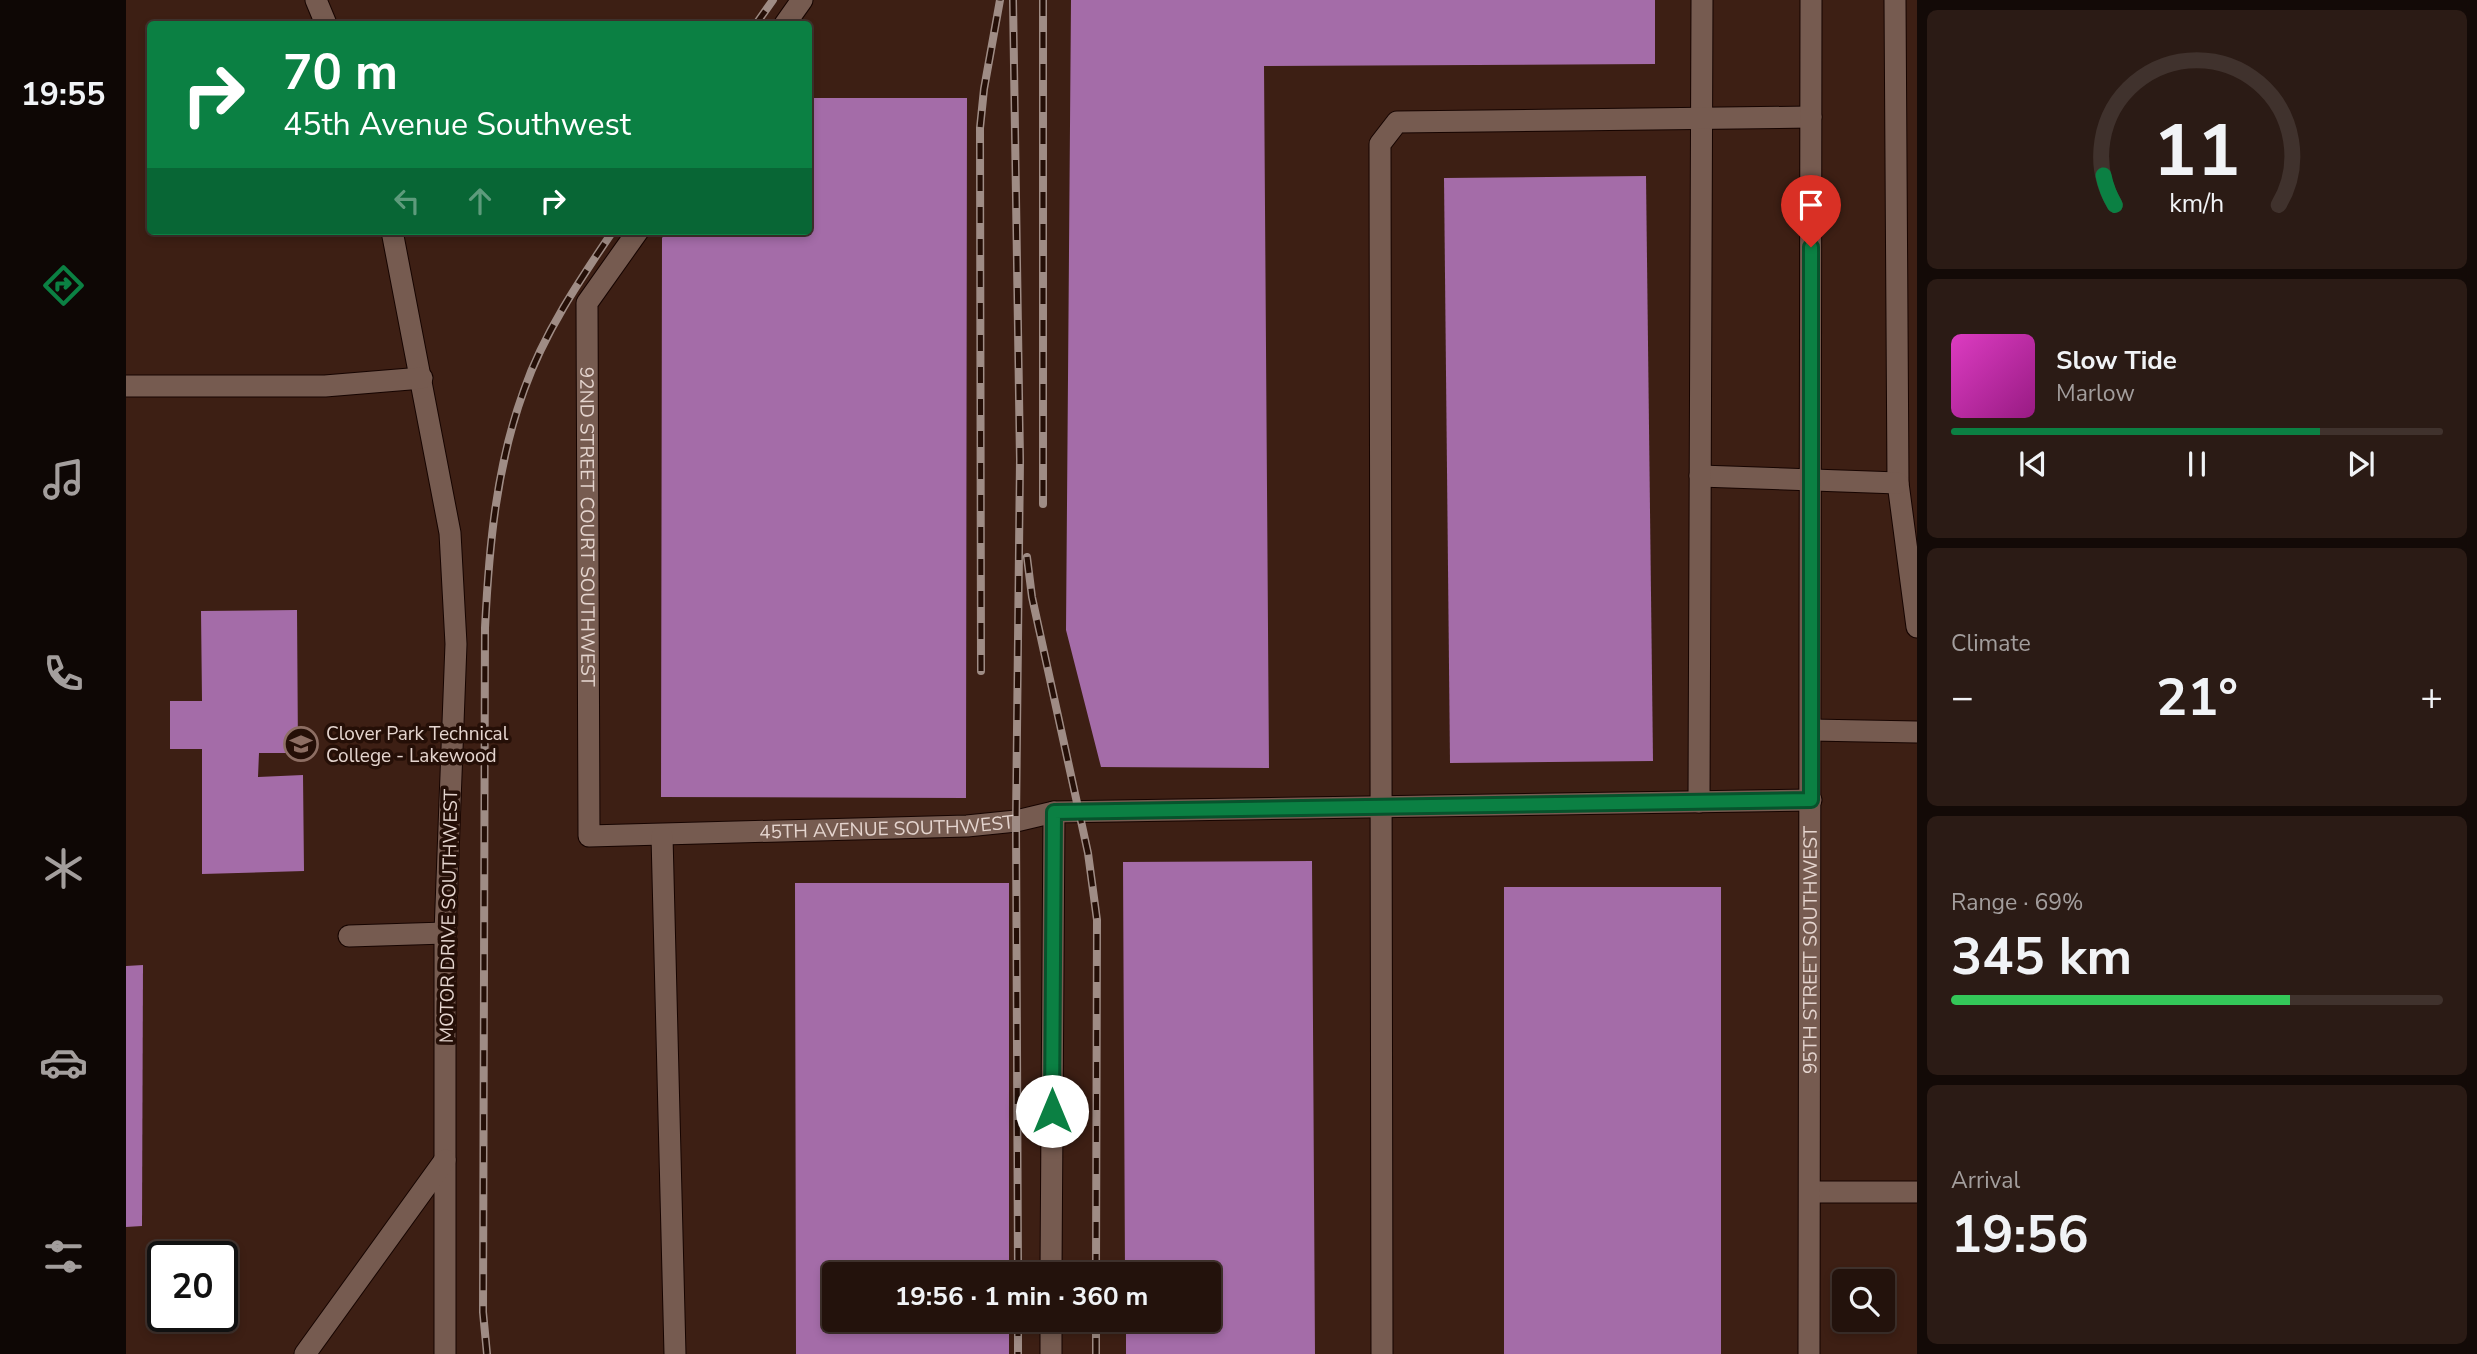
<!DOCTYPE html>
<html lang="en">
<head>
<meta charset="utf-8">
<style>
  body { margin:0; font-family:"Nunito Sans",sans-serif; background:#2b1b15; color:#f1f3f6; height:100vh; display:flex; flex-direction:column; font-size:26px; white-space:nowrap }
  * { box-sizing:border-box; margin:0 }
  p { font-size:23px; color:#a39e9d }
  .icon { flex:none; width:38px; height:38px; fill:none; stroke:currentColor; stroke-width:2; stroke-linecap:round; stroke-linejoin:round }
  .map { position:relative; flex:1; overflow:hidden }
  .side { display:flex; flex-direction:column; gap:10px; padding:10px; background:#130a07; width:560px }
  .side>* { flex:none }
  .guide { position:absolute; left:21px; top:21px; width:665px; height:214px; border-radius:7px; box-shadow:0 4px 10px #0003,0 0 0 2px #40322d; background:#0b8043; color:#fff; overflow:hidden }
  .buttons { position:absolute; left:1706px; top:1269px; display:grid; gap:14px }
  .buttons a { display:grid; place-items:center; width:63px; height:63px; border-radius:7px; background:#23120c; box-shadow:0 4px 10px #0003,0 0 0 2px #40322d; font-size:35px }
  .speed { position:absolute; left:21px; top:1241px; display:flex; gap:14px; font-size:35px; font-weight:700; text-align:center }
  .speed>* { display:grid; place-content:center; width:91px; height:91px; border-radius:50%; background:#23120c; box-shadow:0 4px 10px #0003,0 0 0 2px #40322d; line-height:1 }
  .speed .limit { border:4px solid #111; border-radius:10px; background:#fff; color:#111 }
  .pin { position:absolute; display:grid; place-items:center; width:60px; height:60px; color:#fff; margin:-72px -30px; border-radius:50% 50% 50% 0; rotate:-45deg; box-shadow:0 0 7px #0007 }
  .pin .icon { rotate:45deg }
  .me { position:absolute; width:77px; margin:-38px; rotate:0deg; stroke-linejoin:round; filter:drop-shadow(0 0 5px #0008) }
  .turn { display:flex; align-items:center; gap:24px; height:147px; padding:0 21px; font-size:32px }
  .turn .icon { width:91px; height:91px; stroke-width:2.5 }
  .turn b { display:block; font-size:49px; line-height:60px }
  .lanes { display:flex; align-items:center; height:66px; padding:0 21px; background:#0003; justify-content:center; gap:35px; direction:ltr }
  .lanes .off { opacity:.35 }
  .big { font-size:52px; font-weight:700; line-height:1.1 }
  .side .widget { flex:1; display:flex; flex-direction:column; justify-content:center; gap:10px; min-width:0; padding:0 24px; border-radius:10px; background:#2b1b15 }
  .side .dial { align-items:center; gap:0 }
  .dial svg { height:182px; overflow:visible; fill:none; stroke:#40322d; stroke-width:7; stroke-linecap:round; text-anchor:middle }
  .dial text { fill:#f1f3f6; stroke:none }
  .song { display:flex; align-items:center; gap:21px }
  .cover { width:84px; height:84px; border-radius:10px; background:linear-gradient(135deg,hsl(310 70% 55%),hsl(310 70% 35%)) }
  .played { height:7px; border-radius:4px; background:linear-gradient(90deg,#0b8043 75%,#40322d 75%) }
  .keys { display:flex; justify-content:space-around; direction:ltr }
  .heat { display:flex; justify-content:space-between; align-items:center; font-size:38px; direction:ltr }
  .charge { height:10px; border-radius:5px; background:linear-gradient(90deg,#34c759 69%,#40322d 0) }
  .trip { position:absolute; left:696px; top:1262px; width:399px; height:70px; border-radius:7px; background:#23120c; box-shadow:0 4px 10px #0003,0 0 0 2px #40322d; font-weight:700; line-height:70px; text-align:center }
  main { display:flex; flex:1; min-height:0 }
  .dock { display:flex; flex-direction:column; width:126px; justify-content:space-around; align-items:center; background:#0e0705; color:#a39e9d }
  .dock .icon { width:49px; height:49px }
  .dock .active { color:#0b8043 }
  .dock b { font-size:32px; color:#f1f3f6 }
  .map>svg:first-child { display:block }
</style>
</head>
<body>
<main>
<nav class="dock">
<b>19:55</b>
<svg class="icon active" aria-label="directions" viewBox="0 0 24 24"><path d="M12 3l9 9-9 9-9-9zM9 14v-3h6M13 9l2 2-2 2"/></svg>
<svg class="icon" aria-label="music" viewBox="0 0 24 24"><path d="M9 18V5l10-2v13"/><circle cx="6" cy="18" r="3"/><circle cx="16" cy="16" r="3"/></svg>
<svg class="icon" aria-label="phone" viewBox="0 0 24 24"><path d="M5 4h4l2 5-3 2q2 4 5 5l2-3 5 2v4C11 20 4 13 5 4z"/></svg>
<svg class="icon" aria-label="climate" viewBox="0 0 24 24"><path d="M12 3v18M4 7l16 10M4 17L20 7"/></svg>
<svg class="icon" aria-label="car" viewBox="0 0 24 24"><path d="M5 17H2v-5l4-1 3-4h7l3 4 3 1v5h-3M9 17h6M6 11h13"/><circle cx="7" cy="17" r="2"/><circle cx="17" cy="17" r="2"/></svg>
<svg class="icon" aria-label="filters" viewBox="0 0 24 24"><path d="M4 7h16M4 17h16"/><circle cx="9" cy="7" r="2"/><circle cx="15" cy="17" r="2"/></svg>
</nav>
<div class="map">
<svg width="1791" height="1354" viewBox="0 0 1791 1354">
  <rect width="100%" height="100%" fill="#2f1810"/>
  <path fill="#3d1f14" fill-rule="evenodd" d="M0,0H1791V1354H0ZM24,24H682V231H24ZM37,1256H96V1316H37ZM709,1274H1083V1320H709ZM1718,1281H1757V1320H1718Z"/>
  <g fill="#a46ca8">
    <path d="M945,0H1529V64L1138,66L1143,768L975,767L940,630Z"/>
    <path d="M682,98H841L840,798L535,797L536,238L541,231H682Z"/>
    <path d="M1520,176L1527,761L1324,763L1318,178Z"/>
    <path d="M171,610L172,753H133L132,777L177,775L178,871L76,874V749H44V701H76L75,611Z"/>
    <path d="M1186,861L1189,1354H1000V1320H1083V1274H999L997,862Z"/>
    <path d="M669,883H883V1274H709V1320H883V1354H670Z"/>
    <rect x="1378" y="887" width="217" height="467"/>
    <path d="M17,965L16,1226L0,1227V966Z"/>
  </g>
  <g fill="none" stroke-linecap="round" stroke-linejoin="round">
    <g stroke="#160400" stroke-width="23">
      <g id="minor">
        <path d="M190,0L200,24"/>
        <path d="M1769,0L1772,483L1791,627"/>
        <path d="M659,24L676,0"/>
        <path d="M266,231L324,533L330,644L319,933V1354"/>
        <path id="s1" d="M512,231L461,303L463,836L841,826L890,821L928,812L1685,800"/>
        <path d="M0,386H199L296,378"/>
        <path d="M1574,476L1772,483"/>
        <path d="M1685,730L1791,732"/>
        <path d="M1573,802L1576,0"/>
        <path d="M536,836L549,1354"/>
        <path d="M223,936L319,933"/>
        <path d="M1684,1192H1791"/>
        <path d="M925,1274L928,812"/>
        <path d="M179,1354L319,1160"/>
        <path d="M925,1354V1320"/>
        <path d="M1256,1354L1254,144L1271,122L1685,117"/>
        <path id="s2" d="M1683,1354L1685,0"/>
      </g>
    </g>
    <use href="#minor" stroke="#765b50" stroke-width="21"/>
    <g stroke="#9f8c85" stroke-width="8">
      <g id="rail">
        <path d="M887,0L894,460L890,821L892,1274"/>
        <path d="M917,0V504"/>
        <path d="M630,24L647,0"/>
        <path d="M901,557L906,597L962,853L971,920L970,1274"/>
        <path d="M855,671L854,128L858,89L874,0"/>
        <path d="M892,1320V1354"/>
        <path d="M361,1354L357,1312L359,628C363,547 370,467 398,390C418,333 453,281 487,231"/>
        <path d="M970,1354V1320"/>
      </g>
    </g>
    <use href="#rail" stroke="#250f07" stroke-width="5" stroke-dasharray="16" stroke-linecap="butt"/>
  </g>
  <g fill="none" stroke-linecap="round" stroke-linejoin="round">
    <g stroke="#07532c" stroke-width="18">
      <path id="route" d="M926,1111L928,812L1685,800V247"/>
    </g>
    <use href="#route" stroke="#0b8043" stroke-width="12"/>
  </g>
  <defs>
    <g id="university-ring" transform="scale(1.75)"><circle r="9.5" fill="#250f07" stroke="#8d6e63" stroke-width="1.5"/><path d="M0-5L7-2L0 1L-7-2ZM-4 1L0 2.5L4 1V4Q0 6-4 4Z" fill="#8d6e63"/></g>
  </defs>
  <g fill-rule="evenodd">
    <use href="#university-ring" x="175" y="744"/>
  </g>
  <g text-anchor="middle" stroke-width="7" stroke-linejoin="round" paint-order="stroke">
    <g font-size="19" fill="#e5d5cf" stroke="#250f07">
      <text dy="7" stroke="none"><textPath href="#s1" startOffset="312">92ND STREET COURT SOUTHWEST</textPath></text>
      <text dy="7" stroke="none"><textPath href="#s1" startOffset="919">45TH AVENUE SOUTHWEST</textPath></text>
      <text transform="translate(322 916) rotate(-89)" y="7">MOTOR DRIVE SOUTHWEST</text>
      <text dy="7" stroke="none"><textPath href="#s2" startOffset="404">95TH STREET SOUTHWEST</textPath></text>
    </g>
    <g font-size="19" fill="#e5d5cf" stroke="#250f07" text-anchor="start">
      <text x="200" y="740">Clover Park Technical<tspan x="200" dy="22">College - Lakewood</tspan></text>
    </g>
  </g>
</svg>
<div class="buttons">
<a><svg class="icon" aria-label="search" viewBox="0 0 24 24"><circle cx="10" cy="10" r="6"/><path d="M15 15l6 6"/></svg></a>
</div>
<div class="speed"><div class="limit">20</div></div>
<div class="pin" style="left:1685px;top:247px;background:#d93025"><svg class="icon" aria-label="arrive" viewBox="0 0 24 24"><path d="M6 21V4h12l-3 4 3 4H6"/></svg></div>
<svg class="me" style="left:926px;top:1111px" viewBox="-20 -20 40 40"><circle r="19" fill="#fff"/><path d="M0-13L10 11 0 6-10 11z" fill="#0b8043"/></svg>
<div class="trip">19:56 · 1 min · 360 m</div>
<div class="guide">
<div class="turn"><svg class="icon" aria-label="right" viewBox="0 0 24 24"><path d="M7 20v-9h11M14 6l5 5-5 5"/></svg><div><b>70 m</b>45th Avenue Southwest</div></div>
<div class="lanes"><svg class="icon off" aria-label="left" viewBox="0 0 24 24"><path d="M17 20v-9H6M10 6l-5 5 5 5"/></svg><svg class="icon off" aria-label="ahead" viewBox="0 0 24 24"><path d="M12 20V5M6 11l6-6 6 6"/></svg><svg class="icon" aria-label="right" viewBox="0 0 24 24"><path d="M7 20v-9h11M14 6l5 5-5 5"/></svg></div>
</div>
</div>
<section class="side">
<div class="widget dial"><svg viewBox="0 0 100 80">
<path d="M14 69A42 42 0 1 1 86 69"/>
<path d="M14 69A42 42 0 0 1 9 56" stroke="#0b8043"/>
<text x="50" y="56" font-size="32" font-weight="700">11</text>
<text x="50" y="72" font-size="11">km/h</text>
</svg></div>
<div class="widget">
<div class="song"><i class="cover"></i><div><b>Slow Tide</b><p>Marlow</p></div></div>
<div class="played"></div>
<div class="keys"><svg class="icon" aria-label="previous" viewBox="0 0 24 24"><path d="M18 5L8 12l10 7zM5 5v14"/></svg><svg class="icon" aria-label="pause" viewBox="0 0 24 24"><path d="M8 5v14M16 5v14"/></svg><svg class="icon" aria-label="next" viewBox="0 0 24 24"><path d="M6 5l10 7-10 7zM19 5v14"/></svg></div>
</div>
<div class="widget"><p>Climate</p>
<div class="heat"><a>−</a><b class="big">21°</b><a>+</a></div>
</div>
<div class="widget"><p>Range · 69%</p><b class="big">345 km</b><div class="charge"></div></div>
<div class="widget"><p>Arrival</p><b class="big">19:56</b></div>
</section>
</main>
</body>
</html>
